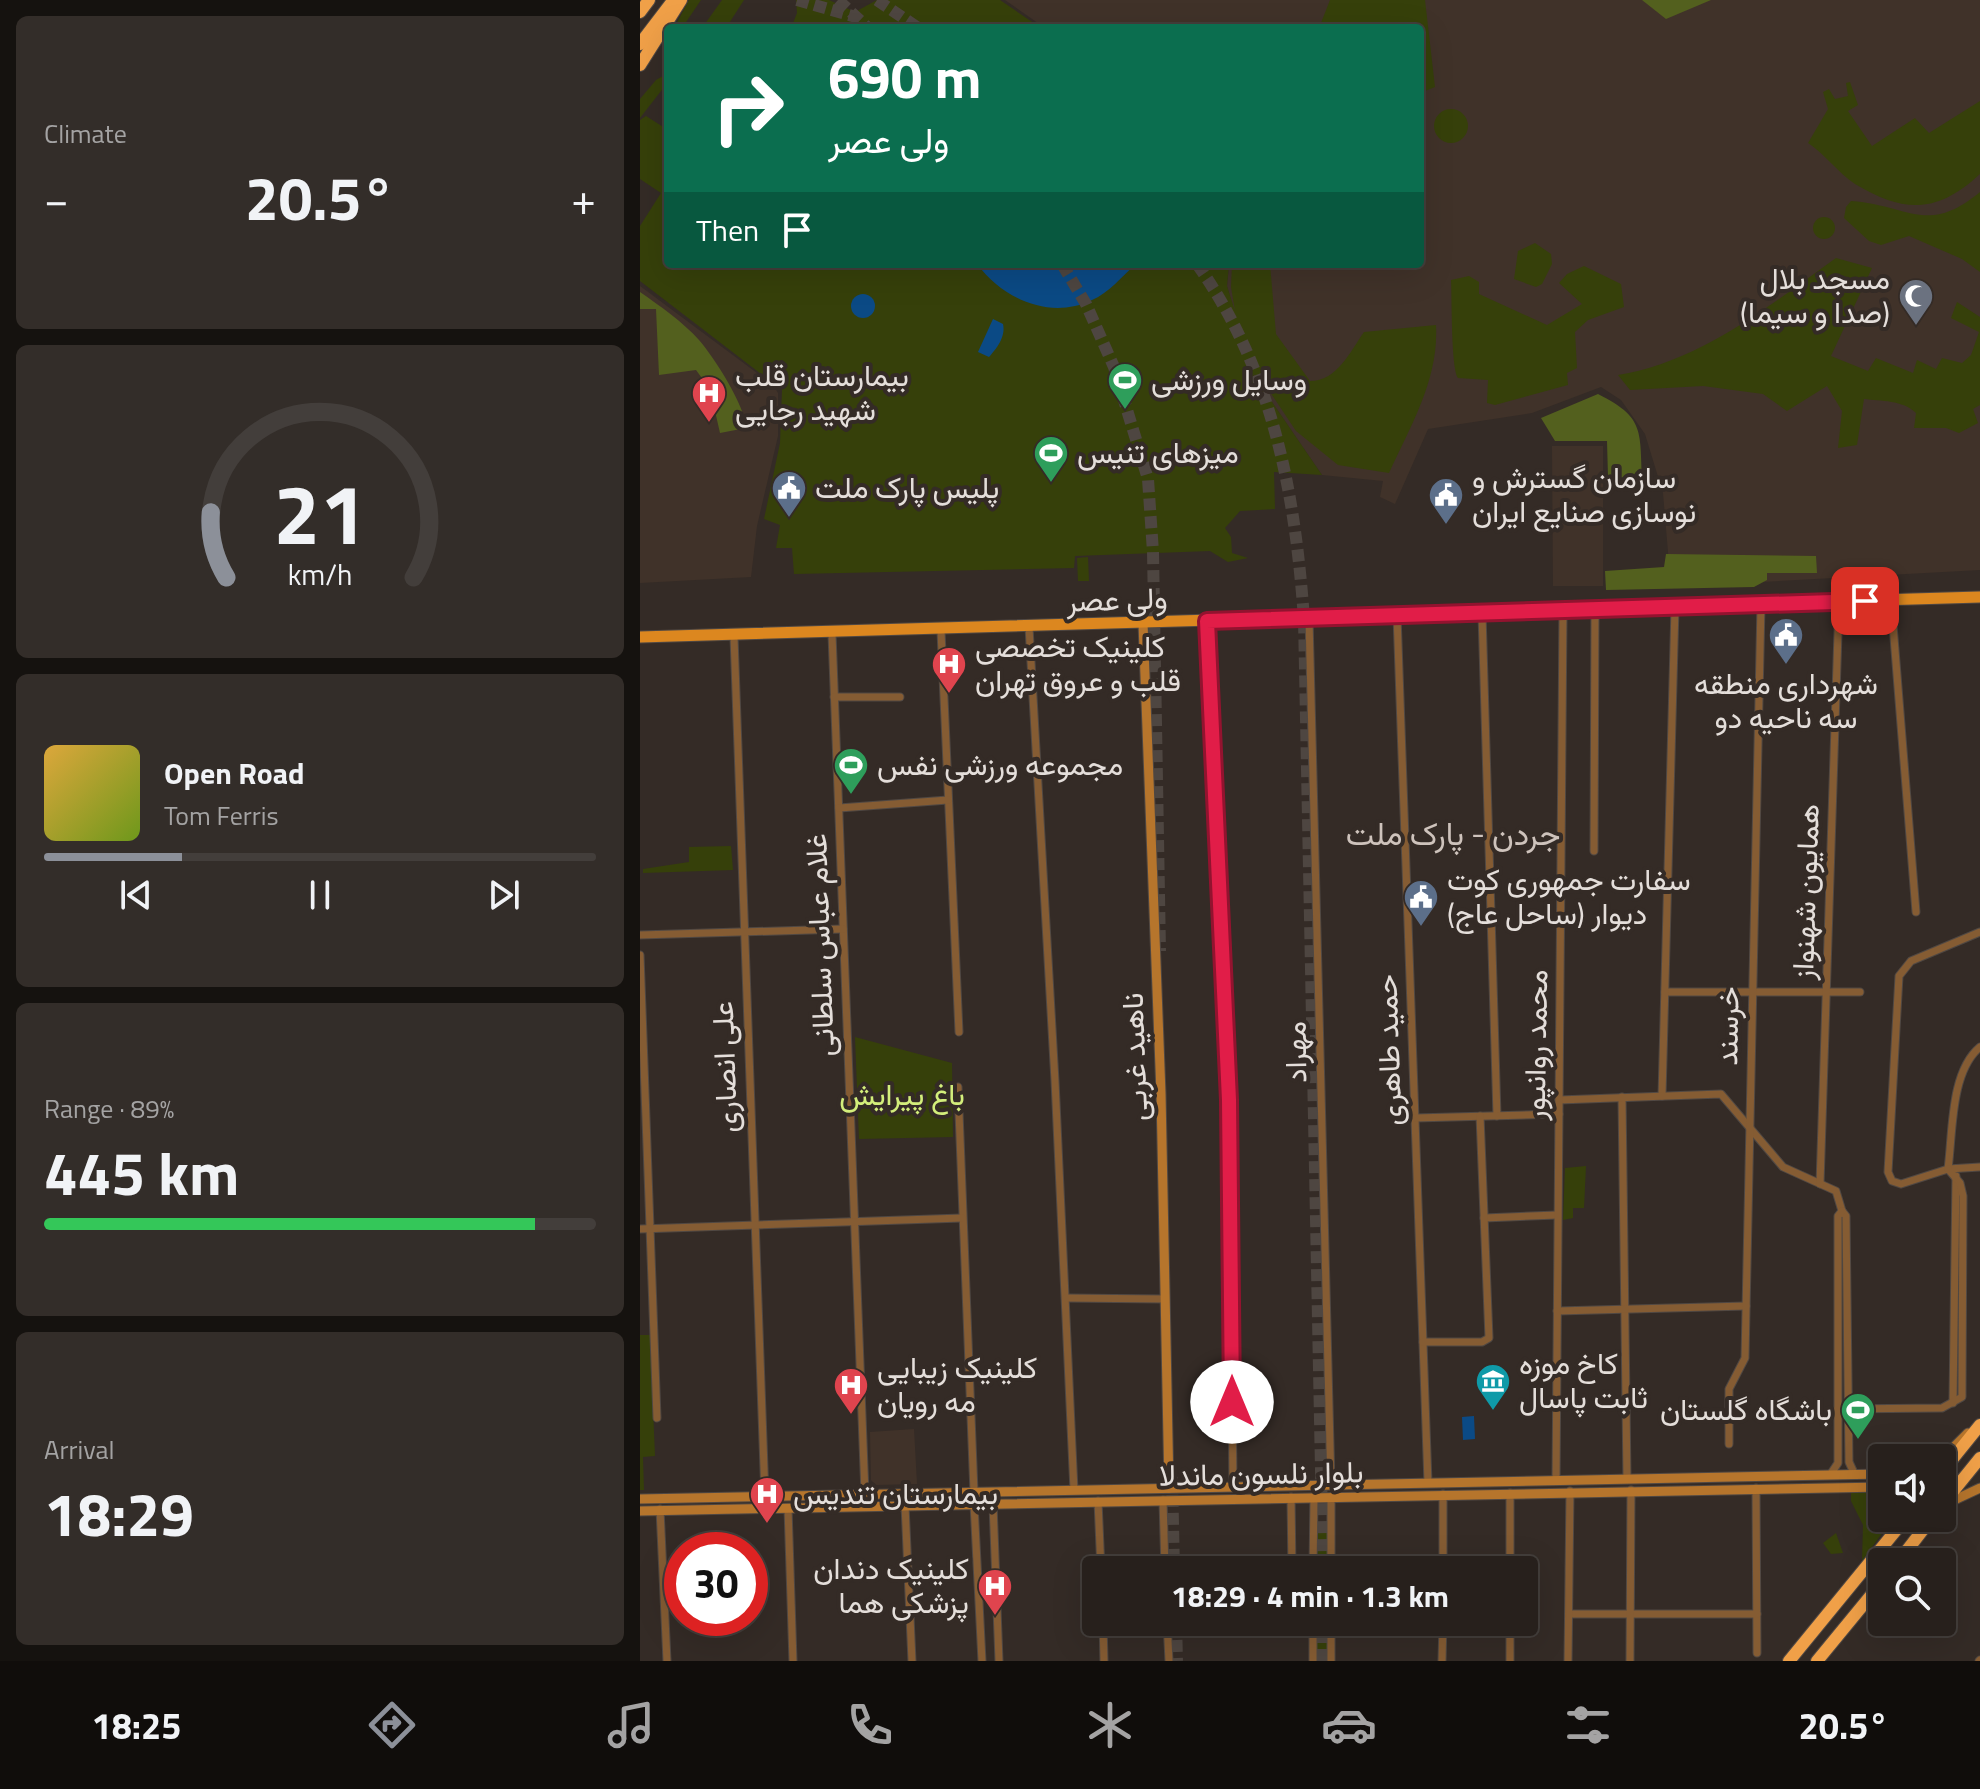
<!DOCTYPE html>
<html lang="en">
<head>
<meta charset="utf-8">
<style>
  body { margin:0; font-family:"Titillium Web",Vazirmatn,sans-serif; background:#332d29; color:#f1f3f6; height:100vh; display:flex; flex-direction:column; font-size:30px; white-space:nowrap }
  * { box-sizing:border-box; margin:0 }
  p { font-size:26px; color:#a4a3a3 }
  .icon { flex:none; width:44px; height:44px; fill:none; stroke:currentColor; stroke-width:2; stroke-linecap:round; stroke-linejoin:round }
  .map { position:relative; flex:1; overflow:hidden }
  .details { display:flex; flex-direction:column; gap:16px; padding:16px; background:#15120f; width:640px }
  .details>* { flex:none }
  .top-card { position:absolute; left:24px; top:24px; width:760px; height:244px; border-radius:8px; box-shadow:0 8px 32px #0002,0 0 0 2px #433e3b; background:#0b6e4f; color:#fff; overflow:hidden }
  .tools { position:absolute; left:1228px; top:1444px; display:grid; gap:16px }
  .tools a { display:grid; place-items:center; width:88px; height:88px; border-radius:8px; background:#27201c; box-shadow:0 8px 32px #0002,0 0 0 2px #433e3b; font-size:40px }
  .speed { position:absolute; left:24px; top:1532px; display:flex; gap:16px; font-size:40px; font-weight:700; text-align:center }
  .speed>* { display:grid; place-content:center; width:104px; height:104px; border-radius:50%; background:#27201c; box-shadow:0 8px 32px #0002,0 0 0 2px #433e3b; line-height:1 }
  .speed .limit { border:12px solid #d22; background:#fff; color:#111 }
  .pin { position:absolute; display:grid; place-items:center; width:68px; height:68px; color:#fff; margin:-34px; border-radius:16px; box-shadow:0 4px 12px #0006 }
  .me { position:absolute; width:88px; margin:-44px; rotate:0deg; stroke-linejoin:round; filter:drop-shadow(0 0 6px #0008) }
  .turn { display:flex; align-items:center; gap:28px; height:168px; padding:0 32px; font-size:36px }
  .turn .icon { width:104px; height:104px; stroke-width:2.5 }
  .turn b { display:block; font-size:56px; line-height:68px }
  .then { display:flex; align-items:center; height:76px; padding:0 32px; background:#0003; gap:16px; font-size:30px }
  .big { font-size:60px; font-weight:700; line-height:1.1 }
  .details .widget { flex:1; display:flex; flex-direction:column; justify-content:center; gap:12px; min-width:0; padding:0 28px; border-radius:12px; background:#332d29 }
  .details .dial { align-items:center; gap:0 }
  .dial svg { height:208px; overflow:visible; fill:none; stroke:#433e3b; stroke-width:7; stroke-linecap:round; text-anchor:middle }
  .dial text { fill:#f1f3f6; stroke:none }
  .song { display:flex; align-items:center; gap:24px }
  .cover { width:96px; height:96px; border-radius:12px; background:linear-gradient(135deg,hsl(40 70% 55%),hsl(80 70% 35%)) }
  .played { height:8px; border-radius:4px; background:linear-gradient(90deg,#8c9099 25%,#433e3b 25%) }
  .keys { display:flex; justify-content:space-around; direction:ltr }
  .heat { display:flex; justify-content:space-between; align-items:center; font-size:44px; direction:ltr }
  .charge { height:12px; border-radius:6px; background:linear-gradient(90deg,#34c759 89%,#433e3b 0) }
  .trip { position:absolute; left:442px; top:1556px; width:456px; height:80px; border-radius:8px; background:#27201c; box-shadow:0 8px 32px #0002,0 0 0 2px #433e3b; font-weight:700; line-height:80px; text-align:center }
  .menu { display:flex; height:128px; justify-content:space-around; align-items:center; background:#100d0b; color:#a4a3a3 }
  .menu .icon { width:56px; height:56px }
  .menu .current { color:#8c9099 }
  .menu b { font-size:36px; color:#f1f3f6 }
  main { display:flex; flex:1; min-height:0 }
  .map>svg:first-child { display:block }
</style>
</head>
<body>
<main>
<section class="details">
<div class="widget"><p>Climate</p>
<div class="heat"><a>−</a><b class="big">20.5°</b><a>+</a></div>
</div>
<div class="widget dial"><svg viewBox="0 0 100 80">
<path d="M14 69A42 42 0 1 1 86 69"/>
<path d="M14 69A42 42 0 0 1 8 44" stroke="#8c9099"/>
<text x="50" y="56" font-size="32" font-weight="700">21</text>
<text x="50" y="72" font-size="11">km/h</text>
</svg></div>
<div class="widget">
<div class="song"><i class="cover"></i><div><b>Open Road</b><p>Tom Ferris</p></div></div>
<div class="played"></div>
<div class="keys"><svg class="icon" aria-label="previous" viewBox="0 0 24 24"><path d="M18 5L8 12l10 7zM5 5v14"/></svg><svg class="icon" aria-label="pause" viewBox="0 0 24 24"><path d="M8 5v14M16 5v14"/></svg><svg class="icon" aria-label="next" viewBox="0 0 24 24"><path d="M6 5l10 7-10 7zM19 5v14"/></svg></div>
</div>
<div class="widget"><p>Range · 89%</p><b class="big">445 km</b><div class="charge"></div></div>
<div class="widget"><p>Arrival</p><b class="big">18:29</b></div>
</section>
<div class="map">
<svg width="1340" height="1661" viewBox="0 0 1340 1661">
  <rect width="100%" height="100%" fill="#342b26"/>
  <g fill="#403229">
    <path d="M365,0H1340V570L1031,587L1023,493L1005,434L981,400L961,387L892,413L788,429L755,504L740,497L743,481L682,475L610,370L587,286L589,264H780V28H405Z"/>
    <path d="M0,286L133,385L138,393V436L117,526L111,577L0,583Z"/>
    <path d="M912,446H963V586H913Z"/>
    <path d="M274,1429L277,1484L236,1485L231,1480L230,1432Z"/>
  </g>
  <g fill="#36400a">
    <path d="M49,0H61L42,28H34Z"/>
    <path d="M82,0H104L86,28H62Z"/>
    <path d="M156,0H189L215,12L237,0H360L401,28H151L157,13Z"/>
    <path d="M690,0H785L795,87L780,93V28H679Z"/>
    <path d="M28,73V82L0,118V99L16,80Z"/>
    <path d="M1210,82L1218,105L1208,111L1232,146L1275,118L1289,133L1340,101V174C1298,213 1265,214 1215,184C1198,173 1185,154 1168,143L1188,109L1183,92L1189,89L1195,99L1208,96L1206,83Z"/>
    <circle cx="811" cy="126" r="17"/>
    <path d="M6,116L28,130V264H589L587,286L595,311L591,287L592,264H630L636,334L670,381C697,381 710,352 724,332L796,325C799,379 771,425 749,473L698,465L656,431L622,380L613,374L682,475L634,472L635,509L600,511L585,528L591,537L592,553L608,558L588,562L570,551L435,556L434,568L154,574L152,548H136L140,525L124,519L140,443L142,390L0,281V226L21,193L0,179V120Z"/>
    <path d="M1340,192V272L1322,259L1269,236L1241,245L1229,241L1204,218L1206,207L1211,201C1269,205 1287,236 1340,192Z"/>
    <circle cx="1184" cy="228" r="11"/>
    <path d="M895,243L911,254L912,264L902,284L896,287L874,279L878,251Z"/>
    <path d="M1196,258L1232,268L1191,356L1228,371L1236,358L1273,373L1277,360L1296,369L1302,358L1322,363L1331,355L1339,332L1311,318L1317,302L1340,317V405L1333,409L1338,423L1319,433L1306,428H1274L1276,413C1263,400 1241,401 1224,399L1217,445L1198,448L1202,411L1187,386L1147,411L1123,394L1063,386L990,390L978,375C1060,362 1130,305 1196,258Z"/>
    <path d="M944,266L981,284L984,307L948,320L935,332L937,368L927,373L928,385L855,405L847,403L848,380L818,378C811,367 812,299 811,280L829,276L839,282V294L907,325L942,304L919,283L927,274Z"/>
    <path d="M448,557L449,581H438L437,558Z"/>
    <path d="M91,846L93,870L3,873V869L49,862V847Z"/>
    <path d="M215,1037L312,1063L313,1137L219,1139Z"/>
    <path d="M946,1166L944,1208H933V1218L923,1220L925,1168Z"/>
    <path d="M0,1335H10L15,1456L3,1457L4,1490H0Z"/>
    <path d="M1211,1492H1242V1518H1253L1222,1561L1223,1525L1211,1501Z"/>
    <path d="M678,1525H689V1570H677Z"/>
    <path d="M1196,1533L1203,1553L1191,1554L1183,1543Z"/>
    <path d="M677,1622H689L688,1661H677Z"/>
  </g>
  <g fill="#53601e">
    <path d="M1002,0H1071L1026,19Z"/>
    <path d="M0,292C20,306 43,322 59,340C74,357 106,407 106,428L80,433L70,389L56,370L19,375L16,309H0Z"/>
    <path d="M958,394C1004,417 1000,430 1002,478L968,477L967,441H915L901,418Z"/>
    <path d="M1026,554L1176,556L1177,573H1127V580L1114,587L966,590L965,571L1024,567Z"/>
  </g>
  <g fill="#0b4a85">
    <path d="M337,264H496C482,276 469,293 452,300C411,320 364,300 337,264Z"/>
    <circle cx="223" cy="306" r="12"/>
    <path d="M353,319L363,324C366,337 356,349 349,357L338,352Z"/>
    <path d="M834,1416L835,1439L823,1440L822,1417Z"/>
  </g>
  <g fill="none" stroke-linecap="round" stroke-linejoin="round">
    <g stroke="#4e4641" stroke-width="12" stroke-dasharray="12 6" stroke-linecap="butt">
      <path d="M157,0L216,17"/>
      <path d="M198,0L228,28"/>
      <path d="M237,0L278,28"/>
      <path d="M422,264L446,304L474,367L508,479L513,552L520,951"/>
      <path d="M557,264C633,371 655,492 664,619L683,1570"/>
      <path d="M532,1477L534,1570"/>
      <path d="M536,1622L537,1661"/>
      <path d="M682,1661V1622"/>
    </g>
    <g stroke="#504843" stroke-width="9">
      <g id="street">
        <path d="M1251,600L1276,912"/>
        <path d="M842,613L857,1116"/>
        <path d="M757,615L788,1483"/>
        <path d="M669,619L691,1485"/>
        <path d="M567,621L590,1130L593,1487"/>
        <path d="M389,627L415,1081L434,1490"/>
        <path d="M301,631L319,1032"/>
        <path d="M192,634L225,1494"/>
        <path d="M94,637L125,1496"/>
        <path d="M194,697H260"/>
        <path d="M199,808L308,800"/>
        <path d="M954,851L955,610"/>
        <path d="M1340,932L1271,961L1259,976L1248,1172L1252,1181L1261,1184L1308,1169L1340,1167"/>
        <path d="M0,935L203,929"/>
        <path d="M0,955L17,1418"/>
        <path d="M1025,992H1220"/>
        <path d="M318,1087L334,1492"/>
        <path d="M1022,1096L1035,607"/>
        <path d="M982,1097L987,1479"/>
        <path d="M919,1100L1081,1094L1143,1167L1196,1191L1202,1211"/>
        <path d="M775,1118L919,1114"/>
        <path d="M1308,1169C1313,1132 1310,1072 1340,1047"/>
        <path d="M1180,1184L1199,602"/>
        <path d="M1202,1211L1206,1216L1209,1462L1215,1475"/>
        <path d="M844,1218L917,1215"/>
        <path d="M0,1229L322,1218"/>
        <path d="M426,1298L524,1299"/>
        <path d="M917,1311L1106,1306"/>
        <path d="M783,1342H842L849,1338L840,1116"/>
        <path d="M1313,1403L1316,1176"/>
        <path d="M1198,1409L1302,1408L1322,1397L1323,1196L1320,1183L1308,1169"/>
        <path d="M1089,1444V1389L1105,1358L1121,604"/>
        <path d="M1190,1475L1198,1463V1216L1202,1211"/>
        <path d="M916,1481L923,611"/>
        <path d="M1116,1488L1117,1653"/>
        <path d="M651,1497L652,1570"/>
        <path d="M523,1500L525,1570"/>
        <path d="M458,1501L461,1570"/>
        <path d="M334,1504L342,1661"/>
        <path d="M353,1504L359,1661"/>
        <path d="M265,1505L272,1661"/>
        <path d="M148,1508L153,1661"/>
        <path d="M20,1509L27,1661"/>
        <path d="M673,1570L674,1497"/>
        <path d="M691,1570V1497"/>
        <path d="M803,1570V1494"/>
        <path d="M870,1570V1493"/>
        <path d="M929,1614H1117"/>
        <path d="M463,1622L464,1661"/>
        <path d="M527,1622L529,1661"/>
        <path d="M673,1661V1622"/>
        <path d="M691,1661V1622"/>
        <path d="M802,1661L803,1622"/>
        <path d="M870,1661V1622"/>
        <path d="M928,1661L930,1491"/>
        <path d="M990,1661L991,1490"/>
        <path d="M1339,1661L1340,1660"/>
      </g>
    </g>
    <g stroke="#504843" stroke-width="11">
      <g id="secondary">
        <path d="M503,623L521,1094L529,1488"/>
        <path d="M1302,1459L1328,1433"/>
        <path d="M0,1499L1242,1474"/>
        <path d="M1308,1503L1340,1488"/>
        <path d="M0,1511L1242,1487"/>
      </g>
    </g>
    <g stroke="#504843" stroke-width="13">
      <path id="primary" d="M0,637L1340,597"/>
    </g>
    <g stroke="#504843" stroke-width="14">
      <g id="highway">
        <path d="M0,12L9,0"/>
        <path d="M0,44L32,2"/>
        <path d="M0,65L41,0"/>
        <path d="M1302,1472L1340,1425"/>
        <path d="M1302,1505L1340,1458"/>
        <path d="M1258,1562L1292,1518"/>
        <path d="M1149,1661L1266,1518"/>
        <path d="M1177,1661L1242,1582"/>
      </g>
    </g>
    <use href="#street" stroke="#855c33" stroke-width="7"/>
    <use href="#secondary" stroke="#b6752c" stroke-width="9"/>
    <use href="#primary" stroke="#dc871f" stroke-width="11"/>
    <use href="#highway" stroke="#f0a048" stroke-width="12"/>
  </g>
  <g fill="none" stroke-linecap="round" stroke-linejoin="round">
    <g stroke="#92132f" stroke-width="20">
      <path id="route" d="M592,1402L589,1100L567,621L1225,601"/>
    </g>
    <use href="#route" stroke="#e11d48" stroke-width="14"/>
  </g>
  <defs>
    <g id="mosque-pin" transform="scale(1.8)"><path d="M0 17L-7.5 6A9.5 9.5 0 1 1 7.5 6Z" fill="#6b7280" stroke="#342b26"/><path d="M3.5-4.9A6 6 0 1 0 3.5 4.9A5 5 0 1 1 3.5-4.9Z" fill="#fff"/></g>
    <g id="stadium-pin" transform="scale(1.8)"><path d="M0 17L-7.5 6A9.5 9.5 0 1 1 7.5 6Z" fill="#2e9e5b" stroke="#342b26"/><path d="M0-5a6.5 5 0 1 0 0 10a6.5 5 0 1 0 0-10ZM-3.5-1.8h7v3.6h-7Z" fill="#fff"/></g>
    <g id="hospital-pin" transform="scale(1.8)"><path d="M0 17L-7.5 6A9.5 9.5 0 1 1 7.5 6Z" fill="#e0444e" stroke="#342b26"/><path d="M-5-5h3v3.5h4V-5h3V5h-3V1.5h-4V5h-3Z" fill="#fff"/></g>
    <g id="civic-pin" transform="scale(1.8)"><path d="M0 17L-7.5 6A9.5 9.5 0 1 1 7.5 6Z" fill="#5c6f8a" stroke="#342b26"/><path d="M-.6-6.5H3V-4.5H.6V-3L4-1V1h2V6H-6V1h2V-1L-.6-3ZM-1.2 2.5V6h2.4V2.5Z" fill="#fff"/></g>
    <g id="museum-pin" transform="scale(1.8)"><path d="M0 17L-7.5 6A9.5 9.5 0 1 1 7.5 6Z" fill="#0f9aa8" stroke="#342b26"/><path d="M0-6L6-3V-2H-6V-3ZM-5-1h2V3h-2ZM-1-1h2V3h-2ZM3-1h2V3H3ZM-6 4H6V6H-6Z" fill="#fff"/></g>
  </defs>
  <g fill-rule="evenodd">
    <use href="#mosque-pin" x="1276" y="296"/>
    <use href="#stadium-pin" x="485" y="380"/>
    <use href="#hospital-pin" x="69" y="393"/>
    <use href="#stadium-pin" x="411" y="453"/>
    <use href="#civic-pin" x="149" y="488"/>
    <use href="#civic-pin" x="806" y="495"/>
    <use href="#civic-pin" x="1146" y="635"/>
    <use href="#hospital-pin" x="309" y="664"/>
    <use href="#stadium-pin" x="211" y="765"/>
    <use href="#civic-pin" x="781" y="897"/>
    <use href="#museum-pin" x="853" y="1381"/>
    <use href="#hospital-pin" x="211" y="1385"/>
    <use href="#stadium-pin" x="1218" y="1410"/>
    <use href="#hospital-pin" x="127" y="1494"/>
    <use href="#hospital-pin" x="355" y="1586"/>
  </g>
  <g text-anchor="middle" stroke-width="8" stroke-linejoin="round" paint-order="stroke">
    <g font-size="30" fill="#e4deda" stroke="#342b26" text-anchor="start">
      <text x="1250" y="289" text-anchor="end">مسجد بلال<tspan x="1250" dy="34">(صدا و سیما)</tspan></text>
      <text x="95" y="386">بیمارستان قلب<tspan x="95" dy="34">شهید رجایی</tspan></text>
      <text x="511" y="390">وسایل ورزشی</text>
      <text x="437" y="463">میزهای تنیس</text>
      <text x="832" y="488">سازمان گسترش و<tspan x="832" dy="34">نوسازی صنایع ایران</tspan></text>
      <text x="175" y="498">پلیس پارک ملت</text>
      <text x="335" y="657">کلینیک تخصصی<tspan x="335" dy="34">قلب و عروق تهران</tspan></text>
      <text x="1146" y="694" text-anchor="middle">شهرداری منطقه<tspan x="1146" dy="34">سه ناحیه دو</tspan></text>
      <text x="237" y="775">مجموعه ورزشی نفس</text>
      <text x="807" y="890">سفارت جمهوری کوت<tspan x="807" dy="34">دیوار (ساحل عاج)</tspan></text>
      <text x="879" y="1374">کاخ موزه<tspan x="879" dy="34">ثابت پاسال</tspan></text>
      <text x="237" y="1378">کلینیک زیبایی<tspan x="237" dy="34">مه رویان</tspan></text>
      <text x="1192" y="1420" text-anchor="end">باشگاه گلستان</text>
      <text x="153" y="1504">بیمارستان تندیس</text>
      <text x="329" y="1579" text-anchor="end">کلینیک دندان<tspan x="329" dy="34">پزشکی هما</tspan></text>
    </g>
    <g font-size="30" fill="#e4deda" stroke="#342b26">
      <text transform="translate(477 600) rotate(-2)" y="10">ولی عصر</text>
      <text transform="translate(1166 892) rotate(-88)" y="10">همایون شهنواز</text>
      <text transform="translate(180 945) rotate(-92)" y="10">غلام عباس سلطانی</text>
      <text transform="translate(1088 1026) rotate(-89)" y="10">خرسند</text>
      <text transform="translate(896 1045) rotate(-89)" y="10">محمد روانپور</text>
      <text transform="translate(749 1050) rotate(-92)" y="10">حمید طاهری</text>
      <text transform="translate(656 1052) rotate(-91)" y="10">مهراد</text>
      <text transform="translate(495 1057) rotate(-92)" y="10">ناهید غربی</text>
      <text transform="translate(85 1067) rotate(-92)" y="10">علی انصاری</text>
      <text transform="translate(621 1474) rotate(-1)" y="10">بلوار نلسون ماندلا</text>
    </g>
    <g font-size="30" fill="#d3ee7b" stroke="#342b26">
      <text x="262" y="1105">باغ پیرایش</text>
    </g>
    <g font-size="32" fill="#cec3bc" stroke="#342b26">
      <text x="813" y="845">جردن - پارک ملت</text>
    </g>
  </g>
</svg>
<div class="tools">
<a><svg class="icon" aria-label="sound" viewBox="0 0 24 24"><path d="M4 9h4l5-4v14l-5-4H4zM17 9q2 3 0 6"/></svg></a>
<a><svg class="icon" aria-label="search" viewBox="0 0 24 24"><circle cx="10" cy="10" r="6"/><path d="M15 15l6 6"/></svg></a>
</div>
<div class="speed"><div class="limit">30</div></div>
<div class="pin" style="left:1225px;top:601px;background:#d93025"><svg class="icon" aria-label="arrive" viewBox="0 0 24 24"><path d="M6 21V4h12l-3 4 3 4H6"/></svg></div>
<svg class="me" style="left:592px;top:1402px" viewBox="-20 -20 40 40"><circle r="19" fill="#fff"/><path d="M0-13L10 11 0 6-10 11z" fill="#e11d48"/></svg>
<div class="trip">18:29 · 4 min · 1.3 km</div>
<div class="top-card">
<div class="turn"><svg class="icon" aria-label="right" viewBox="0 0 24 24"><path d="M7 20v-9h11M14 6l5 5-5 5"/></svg><div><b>690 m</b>ولی عصر</div></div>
<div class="then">Then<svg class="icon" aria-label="arrive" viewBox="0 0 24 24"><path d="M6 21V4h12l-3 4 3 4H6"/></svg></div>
</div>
</div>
</main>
<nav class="menu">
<b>18:25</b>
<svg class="icon current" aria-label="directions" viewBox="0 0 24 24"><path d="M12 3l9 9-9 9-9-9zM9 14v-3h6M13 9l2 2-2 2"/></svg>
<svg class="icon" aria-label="music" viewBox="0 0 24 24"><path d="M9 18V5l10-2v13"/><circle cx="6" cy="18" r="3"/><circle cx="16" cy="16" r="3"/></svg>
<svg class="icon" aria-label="phone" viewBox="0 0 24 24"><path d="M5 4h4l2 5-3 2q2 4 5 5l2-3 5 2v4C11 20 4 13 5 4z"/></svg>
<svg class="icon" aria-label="climate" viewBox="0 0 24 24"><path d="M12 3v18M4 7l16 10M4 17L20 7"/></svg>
<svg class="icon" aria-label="car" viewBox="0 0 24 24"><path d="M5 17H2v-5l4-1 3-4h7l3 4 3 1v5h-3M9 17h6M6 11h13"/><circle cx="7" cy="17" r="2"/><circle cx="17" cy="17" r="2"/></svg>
<svg class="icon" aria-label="filters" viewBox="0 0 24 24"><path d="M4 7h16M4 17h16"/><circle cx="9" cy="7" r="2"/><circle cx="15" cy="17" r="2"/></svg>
<b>20.5°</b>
</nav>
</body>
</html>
